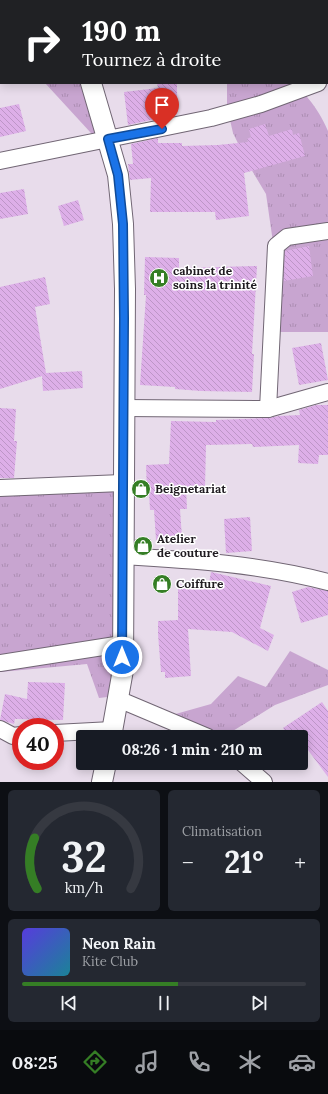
<!DOCTYPE html>
<html lang="fr">
<head>
<meta charset="utf-8">
<style>
  body { margin:0; font-family:Lora,serif; background:#242831; color:#f1f3f6; height:100vh; display:flex; flex-direction:column; font-size:15px; white-space:nowrap }
  * { box-sizing:border-box; margin:0 }
  p { font-size:13px; color:#9ea1a6 }
  .icon { flex:none; width:22px; height:22px; fill:none; stroke:currentColor; stroke-width:2; stroke-linecap:round; stroke-linejoin:round }
  .map { position:relative; height:782px; overflow:hidden }
  .details { display:flex; flex-direction:column; gap:8px; padding:8px; background:#0d0f14; flex:1 }
  .details>* { flex:none }
  .guide { position:absolute; left:0px; top:0px; width:328px; height:84px; box-shadow:0 2px 10px #0003; background:#202124; color:#fff; overflow:hidden }
  .speed { position:absolute; left:12px; top:718px; display:flex; gap:8px; font-size:20px; font-weight:700; text-align:center }
  .speed>* { display:grid; place-content:center; width:52px; height:52px; border-radius:50%; background:#171b24; box-shadow:0 2px 10px #0003; line-height:1 }
  .speed .limit { border:6px solid #d22; background:#fff; color:#111 }
  .pin { position:absolute; display:grid; place-items:center; width:34px; height:34px; color:#fff; margin:-41px -17px; border-radius:50% 50% 50% 0; rotate:-45deg; box-shadow:0 0 4px #0007 }
  .pin .icon { rotate:45deg }
  .me { position:absolute; width:44px; margin:-22px; rotate:0deg; stroke-linejoin:round; filter:drop-shadow(0 0 3px #0008) }
  .turn { display:flex; align-items:center; gap:14px; height:84px; padding:0 16px; font-size:18px }
  .turn .icon { width:52px; height:52px; stroke-width:2.5 }
  .turn b { display:block; font-size:28px; line-height:34px }
  .big { font-size:30px; font-weight:700; line-height:1.1 }
  .details .widget { flex:1; display:flex; flex-direction:column; justify-content:center; gap:6px; min-width:0; padding:0 14px; border-radius:6px; background:#242831 }
  .details .dial { align-items:center; gap:0 }
  .dial svg { height:104px; overflow:visible; fill:none; stroke:#363941; stroke-width:7; stroke-linecap:round; text-anchor:middle }
  .dial text { fill:#f1f3f6; stroke:none }
  .song { display:flex; align-items:center; gap:12px }
  .cover { width:48px; height:48px; border-radius:6px; background:linear-gradient(135deg,hsl(250 70% 55%),hsl(190 70% 35%)) }
  .played { height:4px; border-radius:2px; background:linear-gradient(90deg,#357e25 55%,#363941 55%) }
  .keys { display:flex; justify-content:space-around; direction:ltr }
  .heat { display:flex; justify-content:space-between; align-items:center; font-size:22px; direction:ltr }
  .details .tiles { flex:1; display:grid; gap:8px; grid-template-columns:1fr 1fr }
  .widget:last-child { grid-column:span 2 }
  .trip { position:absolute; left:76px; top:730px; width:232px; height:40px; border-radius:4px; background:#171b24; box-shadow:0 2px 10px #0003; font-weight:700; line-height:40px; text-align:center }
  .tabs { display:flex; height:64px; justify-content:space-around; align-items:center; background:#090b0e; color:#9ea1a6 }
  .tabs .icon { width:28px; height:28px }
  .tabs .on { color:#357e25 }
  .tabs b { font-size:18px; color:#f1f3f6 }
  .map>svg:first-child { display:block }
</style>
</head>
<body>
<div class="map">
<svg width="328" height="782" viewBox="0 0 328 782">
  <defs>
    <pattern id="grass-tufts" width="24" height="20" patternUnits="userSpaceOnUse"><rect width="24" height="20" fill="#c8a5d0"/><path d="M3 7l-1-3M5 7V3M7 7l1-3M15 17l-1-3M17 17v-4M19 17l1-3" fill="none" stroke="#ac8db2"/></pattern>
    <pattern id="building-back-hatch" width="6" height="6" patternUnits="userSpaceOnUse"><rect width="6" height="6" fill="#ddafe8"/><path d="M-1 5l2 2M0 0l6 6M5-1l2 2" fill="none" stroke="#bd96c7"/></pattern>
  </defs>
  <rect width="100%" height="100%" fill="#e8dceb"/>
  <g fill="url(#grass-tufts)">
    <path d="M45,83H91L113,157Z"/>
    <path d="M227,83C246,83 268,80 287,83C304,86 322,116 328,131V332H277L276,263L266,194L248,164L233,133L227,107Z"/>
    <path d="M122,483L117,693L172,715L211,704L238,676L266,687L290,651L328,670V685L275,705L223,737H208L116,696L99,698L87,664L0,672V488Z"/>
  </g>
  <g fill="url(#building-back-hatch)">
    <path d="M157,83H177V114H156V119L128,125L124,92L158,88Z"/>
    <path d="M19,104L26,131L0,137V108Z"/>
    <path d="M265,124L269,136L292,129L293,135L299,133L305,156L244,173L249,216L216,220L215,212H150L151,178L130,180L128,164H133L131,144L158,138V143H182V146L218,145L248,142L247,139L251,137L249,129Z"/>
    <path d="M24,189L28,214L0,219V193Z"/>
    <path d="M78,200L84,220L64,226L58,206Z"/>
    <path d="M309,246L313,276L284,281L285,251Z"/>
    <path d="M145,257L179,258V268L257,266L252,354H254L252,392L201,391L175,389V387L140,385L146,295H144Z"/>
    <path d="M45,277L50,304L35,307L46,373L82,371L83,388L43,391L42,376L0,389V287Z"/>
    <path d="M321,343L328,380L299,385L292,348Z"/>
    <path d="M316,405H328V455H319L318,464L298,463L299,445L253,447L252,444L206,445L205,487H186L187,509H180L182,538L156,540L154,510H150L149,492H147L146,465L169,464L171,421L216,422V420L268,418L279,416L300,415L299,410Z"/>
    <path d="M0,408L16,409L14,441H17L14,478H0Z"/>
    <path d="M250,517L252,551L226,553L224,519Z"/>
    <path d="M211,572L271,586L260,628L274,635L268,651L232,632L188,629L191,676L165,678V672H161L158,634V621L178,620V585L209,583Z"/>
    <path d="M308,587L328,591V615L301,623L292,592Z"/>
    <path d="M28,682L65,683L63,720L15,719L14,724L0,720L5,694L27,699Z"/>
    <path d="M322,702L328,711V777L308,750L301,755V737H289L283,728Z"/>
  </g>
  <g fill="none" stroke-linecap="round" stroke-linejoin="round">
    <g stroke="#716674" stroke-width="18">
      <g id="minor">
        <path d="M0,161L211,118L261,104L318,83"/>
        <path d="M124,408L268,409L276,246L287,237L328,231"/>
        <path d="M268,409L328,392"/>
        <path d="M0,488L122,483"/>
        <path d="M122,556C192,560 260,564 328,582"/>
        <path d="M0,663L122,644"/>
        <path d="M118,699L208,737"/>
        <path d="M0,729L13,736L21,735"/>
        <path d="M55,733L112,730"/>
        <path d="M242,763L264,782"/>
      </g>
    </g>
    <g stroke="#716674" stroke-width="22">
      <g id="tertiary">
        <path d="M66,0L67,1"/>
        <path d="M91,83L118,175L123,224L125,289L123,670L111,737"/>
        <path d="M102,782L106,763"/>
      </g>
    </g>
    <use href="#minor" stroke="#fff" stroke-width="16"/>
    <use href="#tertiary" stroke="#fff" stroke-width="20"/>
  </g>
  <g fill="none" stroke-linecap="round" stroke-linejoin="round">
    <g stroke="#114b97" stroke-width="10">
      <path id="route" d="M122,657L124,318L123,224L118,175L108,139L162,129"/>
    </g>
    <use href="#route" stroke="#1a73e8" stroke-width="7"/>
  </g>
  <defs>
    <g id="hospital-disc" transform="scale(1)"><circle r="9.5" fill="#357e25" stroke="#fff"/><path d="M-5-5h3v3.5h4V-5h3V5h-3V1.5h-4V5h-3Z" fill="#fff"/></g>
    <g id="shop-disc" transform="scale(1)"><circle r="9.5" fill="#357e25" stroke="#fff"/><path d="M-5-2.5h2.3a2.7 3.5 0 0 1 5.4 0H5L5.5 6h-11ZM-1.5-2.5h3a1.5 2.3 0 0 0-3 0Z" fill="#fff"/></g>
  </defs>
  <g fill-rule="evenodd">
    <use href="#hospital-disc" x="159" y="278"/>
    <use href="#shop-disc" x="141" y="489"/>
    <use href="#shop-disc" x="143" y="546"/>
    <use href="#shop-disc" x="162" y="584"/>
  </g>
  <g text-anchor="middle" stroke-width="3" stroke-linejoin="round" paint-order="stroke">
    <g font-size="12" font-weight="bold" fill="#201c21" stroke="#fff" text-anchor="start">
      <text x="173" y="275">cabinet de<tspan x="173" dy="14">soins la trinité</tspan></text>
      <text x="155" y="493">Beignetariat</text>
      <text x="157" y="543">Atelier<tspan x="157" dy="14">de couture</tspan></text>
      <text x="176" y="588">Coiffure</text>
    </g>
  </g>
</svg>
<div class="speed"><div class="limit">40</div></div>
<div class="pin" style="left:162px;top:129px;background:#d93025"><svg class="icon" aria-label="arrive" viewBox="0 0 24 24"><path d="M6 21V4h12l-3 4 3 4H6"/></svg></div>
<svg class="me" style="left:122px;top:657px" viewBox="-20 -20 40 40"><circle r="17" fill="#1a73e8" stroke="#fff" stroke-width="3"/><path d="M0-11L8 9 0 5-8 9z" fill="#fff"/></svg>
<div class="trip">08:26 · 1 min · 210 m</div>
<div class="guide">
<div class="turn"><svg class="icon" aria-label="right" viewBox="0 0 24 24"><path d="M7 20v-9h11M14 6l5 5-5 5"/></svg><div><b>190 m</b>Tournez à droite</div></div>
</div>
</div>
<section class="details">
<div class="tiles">
<div class="widget dial"><svg viewBox="0 0 100 80">
<path d="M14 69A42 42 0 1 1 86 69"/>
<path d="M14 69A42 42 0 0 1 12 30" stroke="#357e25"/>
<text x="50" y="56" font-size="32" font-weight="700">32</text>
<text x="50" y="72" font-size="11">km/h</text>
</svg></div>
<div class="widget"><p>Climatisation</p>
<div class="heat"><a>−</a><b class="big">21°</b><a>+</a></div>
</div>
<div class="widget">
<div class="song"><i class="cover"></i><div><b>Neon Rain</b><p>Kite Club</p></div></div>
<div class="played"></div>
<div class="keys"><svg class="icon" aria-label="previous" viewBox="0 0 24 24"><path d="M18 5L8 12l10 7zM5 5v14"/></svg><svg class="icon" aria-label="pause" viewBox="0 0 24 24"><path d="M8 5v14M16 5v14"/></svg><svg class="icon" aria-label="next" viewBox="0 0 24 24"><path d="M6 5l10 7-10 7zM19 5v14"/></svg></div>
</div>
</div>
</section>
<nav class="tabs">
<b>08:25</b>
<svg class="icon on" aria-label="directions" viewBox="0 0 24 24"><path d="M12 3l9 9-9 9-9-9zM9 14v-3h6M13 9l2 2-2 2"/></svg>
<svg class="icon" aria-label="music" viewBox="0 0 24 24"><path d="M9 18V5l10-2v13"/><circle cx="6" cy="18" r="3"/><circle cx="16" cy="16" r="3"/></svg>
<svg class="icon" aria-label="phone" viewBox="0 0 24 24"><path d="M5 4h4l2 5-3 2q2 4 5 5l2-3 5 2v4C11 20 4 13 5 4z"/></svg>
<svg class="icon" aria-label="climate" viewBox="0 0 24 24"><path d="M12 3v18M4 7l16 10M4 17L20 7"/></svg>
<svg class="icon" aria-label="car" viewBox="0 0 24 24"><path d="M5 17H2v-5l4-1 3-4h7l3 4 3 1v5h-3M9 17h6M6 11h13"/><circle cx="7" cy="17" r="2"/><circle cx="17" cy="17" r="2"/></svg>
</nav>
</body>
</html>
